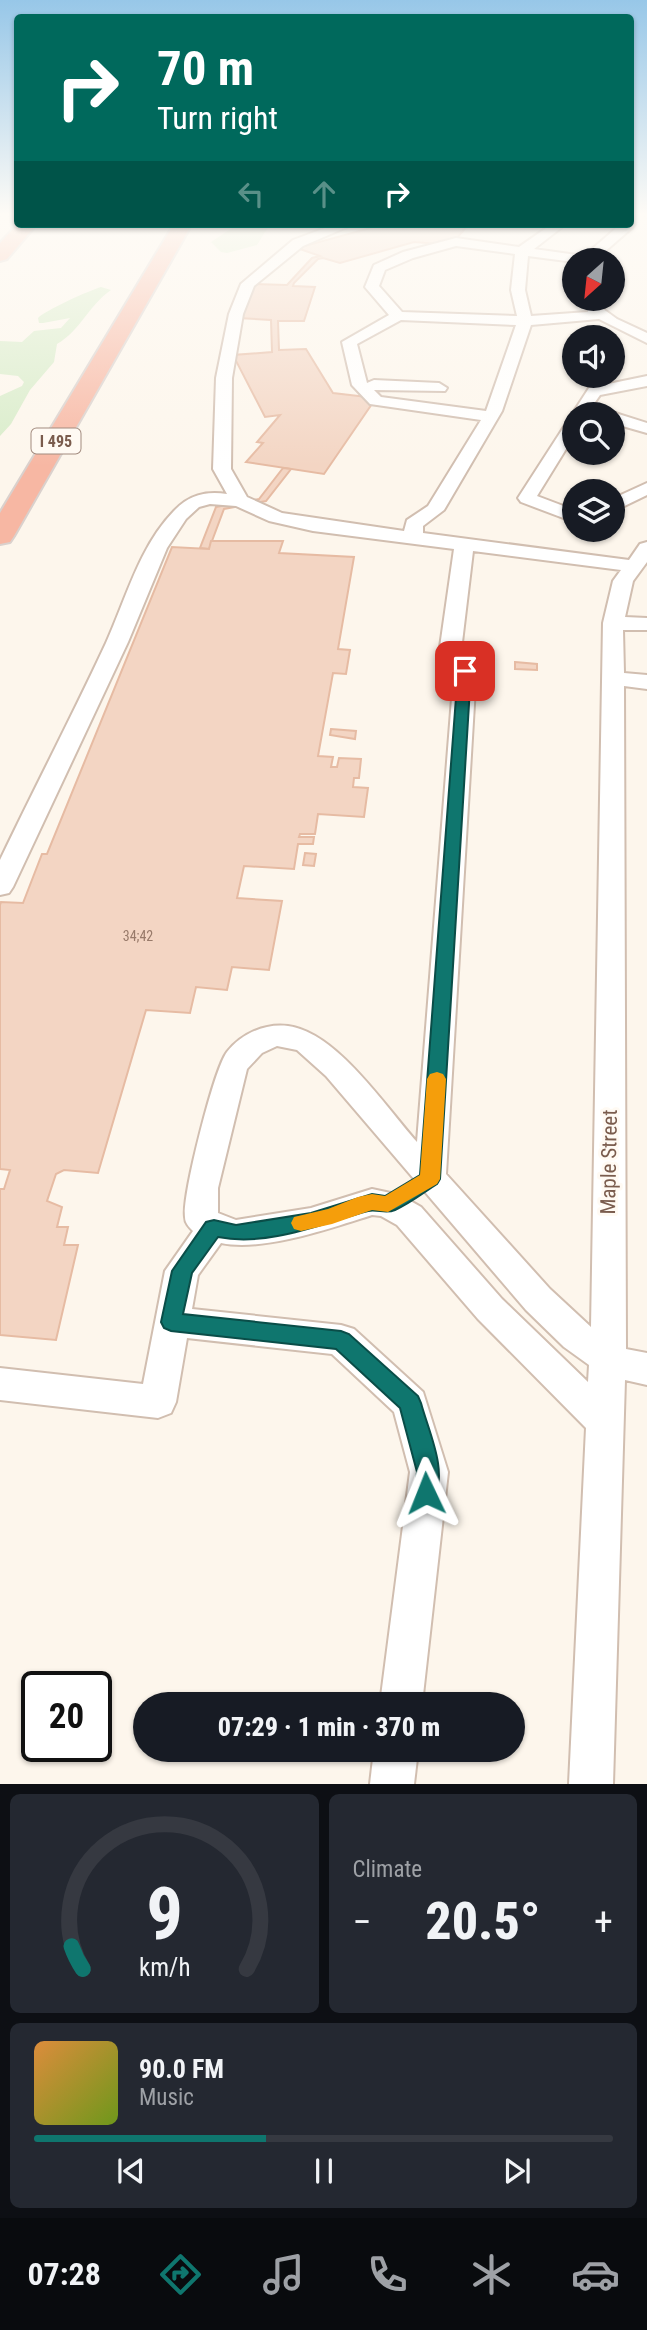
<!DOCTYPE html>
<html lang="en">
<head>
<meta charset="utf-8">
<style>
  body { margin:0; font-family:"Roboto Condensed",sans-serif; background:#242831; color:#f1f3f6; height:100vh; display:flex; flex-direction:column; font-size:26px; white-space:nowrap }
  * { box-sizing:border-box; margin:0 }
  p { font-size:23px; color:#9ea1a6 }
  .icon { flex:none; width:38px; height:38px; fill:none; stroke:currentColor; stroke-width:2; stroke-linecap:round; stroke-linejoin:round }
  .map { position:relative; height:1784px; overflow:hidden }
  .details { display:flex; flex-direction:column; gap:10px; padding:10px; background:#0d0f14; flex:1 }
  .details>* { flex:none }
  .top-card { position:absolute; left:14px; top:14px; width:620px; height:214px; border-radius:7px; box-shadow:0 2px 5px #0004; background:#00695c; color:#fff; overflow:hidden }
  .needle { width:46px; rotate:207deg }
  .fabs { position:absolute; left:562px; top:248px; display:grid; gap:14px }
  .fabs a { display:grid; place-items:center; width:63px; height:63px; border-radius:50%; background:#171b24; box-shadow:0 2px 5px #0004; font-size:35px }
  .speed { position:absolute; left:21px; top:1671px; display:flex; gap:14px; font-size:35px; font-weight:700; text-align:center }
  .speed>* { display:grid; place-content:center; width:91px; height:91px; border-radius:50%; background:#171b24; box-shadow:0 2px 5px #0004; line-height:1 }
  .speed .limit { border:4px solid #111; border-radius:10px; background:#fff; color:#111 }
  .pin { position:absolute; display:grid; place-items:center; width:60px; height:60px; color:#fff; margin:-30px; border-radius:14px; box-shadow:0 4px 10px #0006 }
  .me { position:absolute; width:77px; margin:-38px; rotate:358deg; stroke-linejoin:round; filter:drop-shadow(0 0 5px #0008) }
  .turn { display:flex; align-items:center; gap:24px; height:147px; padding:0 28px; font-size:32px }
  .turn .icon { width:91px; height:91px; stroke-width:2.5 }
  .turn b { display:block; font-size:49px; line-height:60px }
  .lanes { display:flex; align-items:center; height:66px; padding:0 28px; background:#0003; justify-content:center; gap:35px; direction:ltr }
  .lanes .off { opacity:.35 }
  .big { font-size:52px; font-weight:800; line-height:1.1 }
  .details .card { flex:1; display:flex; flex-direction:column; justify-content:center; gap:10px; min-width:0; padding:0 24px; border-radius:10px; background:#242831 }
  .details .dial { align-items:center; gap:0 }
  .dial svg { height:182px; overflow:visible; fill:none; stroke:#363941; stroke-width:7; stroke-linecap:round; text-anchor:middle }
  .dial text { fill:#f1f3f6; stroke:none }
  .song { display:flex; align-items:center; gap:21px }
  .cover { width:84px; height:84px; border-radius:10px; background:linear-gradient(135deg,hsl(30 70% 55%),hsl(80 70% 35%)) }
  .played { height:7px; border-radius:4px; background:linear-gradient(90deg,#0f766e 40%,#363941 40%) }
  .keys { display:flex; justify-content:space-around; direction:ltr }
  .heat { display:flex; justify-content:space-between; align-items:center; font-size:38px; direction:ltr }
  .details .tiles { flex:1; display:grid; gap:10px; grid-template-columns:1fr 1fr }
  .card:last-child { grid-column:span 2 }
  .trip { position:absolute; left:133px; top:1692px; width:392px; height:70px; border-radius:35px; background:#171b24; box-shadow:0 2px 5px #0004; font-weight:800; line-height:70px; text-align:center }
  .menu { display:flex; height:112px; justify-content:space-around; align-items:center; background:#090b0e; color:#9ea1a6 }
  .menu .icon { width:49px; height:49px }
  .menu .active { color:#0f766e }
  .menu b { font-size:32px; color:#f1f3f6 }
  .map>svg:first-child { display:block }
</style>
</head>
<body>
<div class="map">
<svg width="647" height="1784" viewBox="0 0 647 1784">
  <rect width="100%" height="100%" fill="#fdf6ec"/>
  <g fill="#d8ecc9">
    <path d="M219,224H270L257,245L227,253L221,252L211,242L232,228Z"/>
    <path d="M101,287L111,290C89,305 80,331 57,344L54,362L30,390L11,424L0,436V396L22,386L24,382L18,376L0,374V341L22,342L34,331L61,328L70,318L43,323H39L38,318C44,311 90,290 101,287Z"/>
  </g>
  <g fill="#f3d5c3" stroke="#e6bba3" stroke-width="2">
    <path d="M385,224H469L451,245L414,242L340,263L323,258L318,259L294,283L293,286L315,287L304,321H278L279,350L306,349L333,393L376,398L324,474L246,462L263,443L257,442L280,415L265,417L233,355L272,352L271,320L238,318L252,284L287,285L312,258L320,256L297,248Z"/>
    <path d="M283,468L291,469L266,501L224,509L209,549L200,548L216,507L259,499Z"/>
    <path d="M211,541H283L279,553L354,557L338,649L350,650L346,674L333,673L318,756L333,757L331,767H337L339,758L361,759L359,778H354L353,787L368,788L364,817L318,814L315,834H300L299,837H314L313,844H298L294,869L244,866L237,898L282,901L269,970L232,967L227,990L196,987L190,1013L146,1010L98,1173L64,1170L56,1174L47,1201L62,1207L57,1227H68L64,1245H78L56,1340L0,1335V1189H4L10,1170L0,1169V905L1,902L23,903L42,854H47L172,547L209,549Z"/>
    <path d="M515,662L537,664V670L515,669Z"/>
    <path d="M331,729L356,731L355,739L330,735Z"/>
    <path d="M305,853L316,854L314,866L303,865Z"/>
  </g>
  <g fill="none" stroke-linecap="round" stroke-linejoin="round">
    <g stroke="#d1beb0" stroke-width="4">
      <g id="minor">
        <path d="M630,220L635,224L633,227L594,261L574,262L528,256L525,290L531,316L588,312L585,303L594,299L599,306L617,319L647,333V343L599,319L531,325L502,411L444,510L423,526V533L629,560L640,544L647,542V562L633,581L625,617L647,618V630H623L624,673L647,675V689L624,686L626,1349L647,1353V1385L625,1380L613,1784H569L586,1428L478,1319L397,1225L381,1216L372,1215C331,1228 263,1252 221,1243L198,1275L192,1309L341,1325L354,1329L423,1392L448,1472L422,1704H380L410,1472L394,1412L332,1354L187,1338L176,1402L171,1413L158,1418L0,1400V1368L143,1384L165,1271L193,1231C189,1227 185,1223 185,1217C182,1196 214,1069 227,1052C241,1034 265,1023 288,1026C336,1032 385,1106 417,1142L454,673L438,661L454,549L313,531L269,521L236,506L210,504L199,507L186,519L167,548L128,642L13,887L9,893L0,895V860C35,787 72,716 106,643C126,599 139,547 174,511C189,495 205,491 227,494L213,469L216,378L229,314L241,284L293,240L336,224H354L303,246L254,286L243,314L232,378L231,469L247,497L282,513L404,531L407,520L428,506L481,420L370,404L352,385L342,342L389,315L365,287L374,265L403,252L456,238L519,247L552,224H566L534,249L584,256L621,224H630ZM456,246L515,254L511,290L517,316L402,312L379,286L385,270L413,258ZM401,320L516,325L486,411L381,397L374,390L445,391L447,388L439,383L374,380L367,383L357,344ZM473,551L621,570L613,581L603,623L591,1327L550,1289L446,1174L476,671L460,659ZM277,1046L297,1050L326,1076L526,1310L564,1347L589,1365L588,1382L502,1299L421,1207L400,1195L372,1189L311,1208L236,1220L218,1213V1188L247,1069L262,1053Z"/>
        <path d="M647,376V386L600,395L586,415H574V436L537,496L574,510V522L521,502L518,498L589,388Z"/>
        <path d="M612,412L647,423V433L612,423V415H605Z"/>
        <path d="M647,483V495L612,512V499Z"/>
        <path d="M374,1750H418L414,1784H370Z"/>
      </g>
    </g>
    <g stroke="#dad1cd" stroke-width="4">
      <g id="highway">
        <path d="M18,224H37L7,259L0,261V243Z"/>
        <path d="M174,224H192L14,536L10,542L0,544V513Z"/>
      </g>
    </g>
    <use href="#minor" fill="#fff" fill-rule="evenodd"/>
    <use href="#highway" fill="#f7b7a3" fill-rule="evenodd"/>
  </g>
  <linearGradient id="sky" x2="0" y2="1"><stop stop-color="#97c7e8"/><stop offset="0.46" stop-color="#fefbf6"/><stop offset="1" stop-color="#fefbf6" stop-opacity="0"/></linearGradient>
  <rect width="647" height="466" fill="url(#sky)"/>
  <path fill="#0f766e" stroke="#0a4d48" stroke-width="2" d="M465,667L471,671L440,1179L437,1184C423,1193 409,1204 395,1210C386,1214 377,1209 368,1211C320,1224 268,1247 218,1237L192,1273L183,1314L341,1331L349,1334L418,1396L421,1403C429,1433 448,1470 434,1500L426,1503L418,1500L414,1493L417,1472L400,1408L336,1349L171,1331L164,1328L161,1322L172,1271L206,1222L214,1220L236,1225L311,1213L372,1194L385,1196L420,1175L458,671Z"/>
  <path fill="#f59e0b" d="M437,1072L443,1074L446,1079L440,1179L437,1184L388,1212L372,1210L332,1224L301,1231L294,1229L291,1223L294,1217L328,1209L358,1197L372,1194L385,1196L420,1175L427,1079L430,1074Z"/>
  <g text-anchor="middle" stroke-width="6" stroke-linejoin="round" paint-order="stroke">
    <g font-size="14" fill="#987a6a">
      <text x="138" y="941">34;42</text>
    </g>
    <rect fill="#fffaf3" stroke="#a28b7f" stroke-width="2" x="31.5" y="428.5" width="49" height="25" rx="5"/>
    <g font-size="16" font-weight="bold" fill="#7a5c4d">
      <text x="56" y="447">I 495</text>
    </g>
    <g font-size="21" fill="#7a5c4d" stroke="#fffaf3">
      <text transform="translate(609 1162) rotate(-89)" y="7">Maple Street</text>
    </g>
  </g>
</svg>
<div class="fabs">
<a><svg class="needle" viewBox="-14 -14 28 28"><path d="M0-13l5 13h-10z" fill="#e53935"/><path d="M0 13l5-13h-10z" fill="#9ea1a6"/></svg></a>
<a><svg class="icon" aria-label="sound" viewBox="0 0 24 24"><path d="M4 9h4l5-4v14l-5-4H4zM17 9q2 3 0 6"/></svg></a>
<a><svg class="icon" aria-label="search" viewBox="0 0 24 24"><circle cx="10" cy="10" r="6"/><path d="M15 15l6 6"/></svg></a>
<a><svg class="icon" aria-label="layers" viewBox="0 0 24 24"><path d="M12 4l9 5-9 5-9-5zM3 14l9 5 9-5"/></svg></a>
</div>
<div class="speed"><div class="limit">20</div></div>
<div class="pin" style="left:465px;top:671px;background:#d93025"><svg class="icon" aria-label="arrive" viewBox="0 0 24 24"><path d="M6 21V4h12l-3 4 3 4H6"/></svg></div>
<svg class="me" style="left:426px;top:1493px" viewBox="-20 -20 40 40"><path d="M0-17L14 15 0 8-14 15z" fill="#0f766e" stroke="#fff" stroke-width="4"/></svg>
<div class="trip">07:29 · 1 min · 370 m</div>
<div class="top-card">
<div class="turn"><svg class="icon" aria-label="right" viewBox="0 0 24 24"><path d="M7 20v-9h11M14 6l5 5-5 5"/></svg><div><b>70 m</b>Turn right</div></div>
<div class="lanes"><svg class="icon off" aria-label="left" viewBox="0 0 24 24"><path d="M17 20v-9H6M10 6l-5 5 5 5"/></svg><svg class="icon off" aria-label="ahead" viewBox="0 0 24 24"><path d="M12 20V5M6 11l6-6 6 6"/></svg><svg class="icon" aria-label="right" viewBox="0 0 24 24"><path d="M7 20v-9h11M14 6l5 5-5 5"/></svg></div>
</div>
</div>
<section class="details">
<div class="tiles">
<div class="card dial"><svg viewBox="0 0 100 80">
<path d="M14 69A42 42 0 1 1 86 69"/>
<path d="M14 69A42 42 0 0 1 9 59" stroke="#0f766e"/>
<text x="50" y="56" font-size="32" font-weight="700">9</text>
<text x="50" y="72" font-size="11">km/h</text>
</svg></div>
<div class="card"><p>Climate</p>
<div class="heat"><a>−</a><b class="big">20.5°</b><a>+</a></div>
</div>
<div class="card">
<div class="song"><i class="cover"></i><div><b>90.0 FM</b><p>Music</p></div></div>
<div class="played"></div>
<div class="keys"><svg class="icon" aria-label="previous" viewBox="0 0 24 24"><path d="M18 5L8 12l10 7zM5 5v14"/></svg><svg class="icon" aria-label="pause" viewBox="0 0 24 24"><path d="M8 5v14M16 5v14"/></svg><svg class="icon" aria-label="next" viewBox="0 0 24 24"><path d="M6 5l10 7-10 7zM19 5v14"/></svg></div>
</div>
</div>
</section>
<nav class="menu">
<b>07:28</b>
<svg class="icon active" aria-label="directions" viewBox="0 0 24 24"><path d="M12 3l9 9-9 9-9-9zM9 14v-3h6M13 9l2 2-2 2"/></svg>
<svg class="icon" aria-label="music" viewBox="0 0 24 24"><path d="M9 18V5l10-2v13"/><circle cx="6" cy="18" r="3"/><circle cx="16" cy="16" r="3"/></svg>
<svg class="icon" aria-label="phone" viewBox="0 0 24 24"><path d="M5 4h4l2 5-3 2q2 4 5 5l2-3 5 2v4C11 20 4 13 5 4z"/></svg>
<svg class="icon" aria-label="climate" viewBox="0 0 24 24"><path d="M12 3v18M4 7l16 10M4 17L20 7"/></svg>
<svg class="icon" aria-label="car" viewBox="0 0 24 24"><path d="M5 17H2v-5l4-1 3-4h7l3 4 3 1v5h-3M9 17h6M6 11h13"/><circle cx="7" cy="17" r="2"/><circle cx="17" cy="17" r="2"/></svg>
</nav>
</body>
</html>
